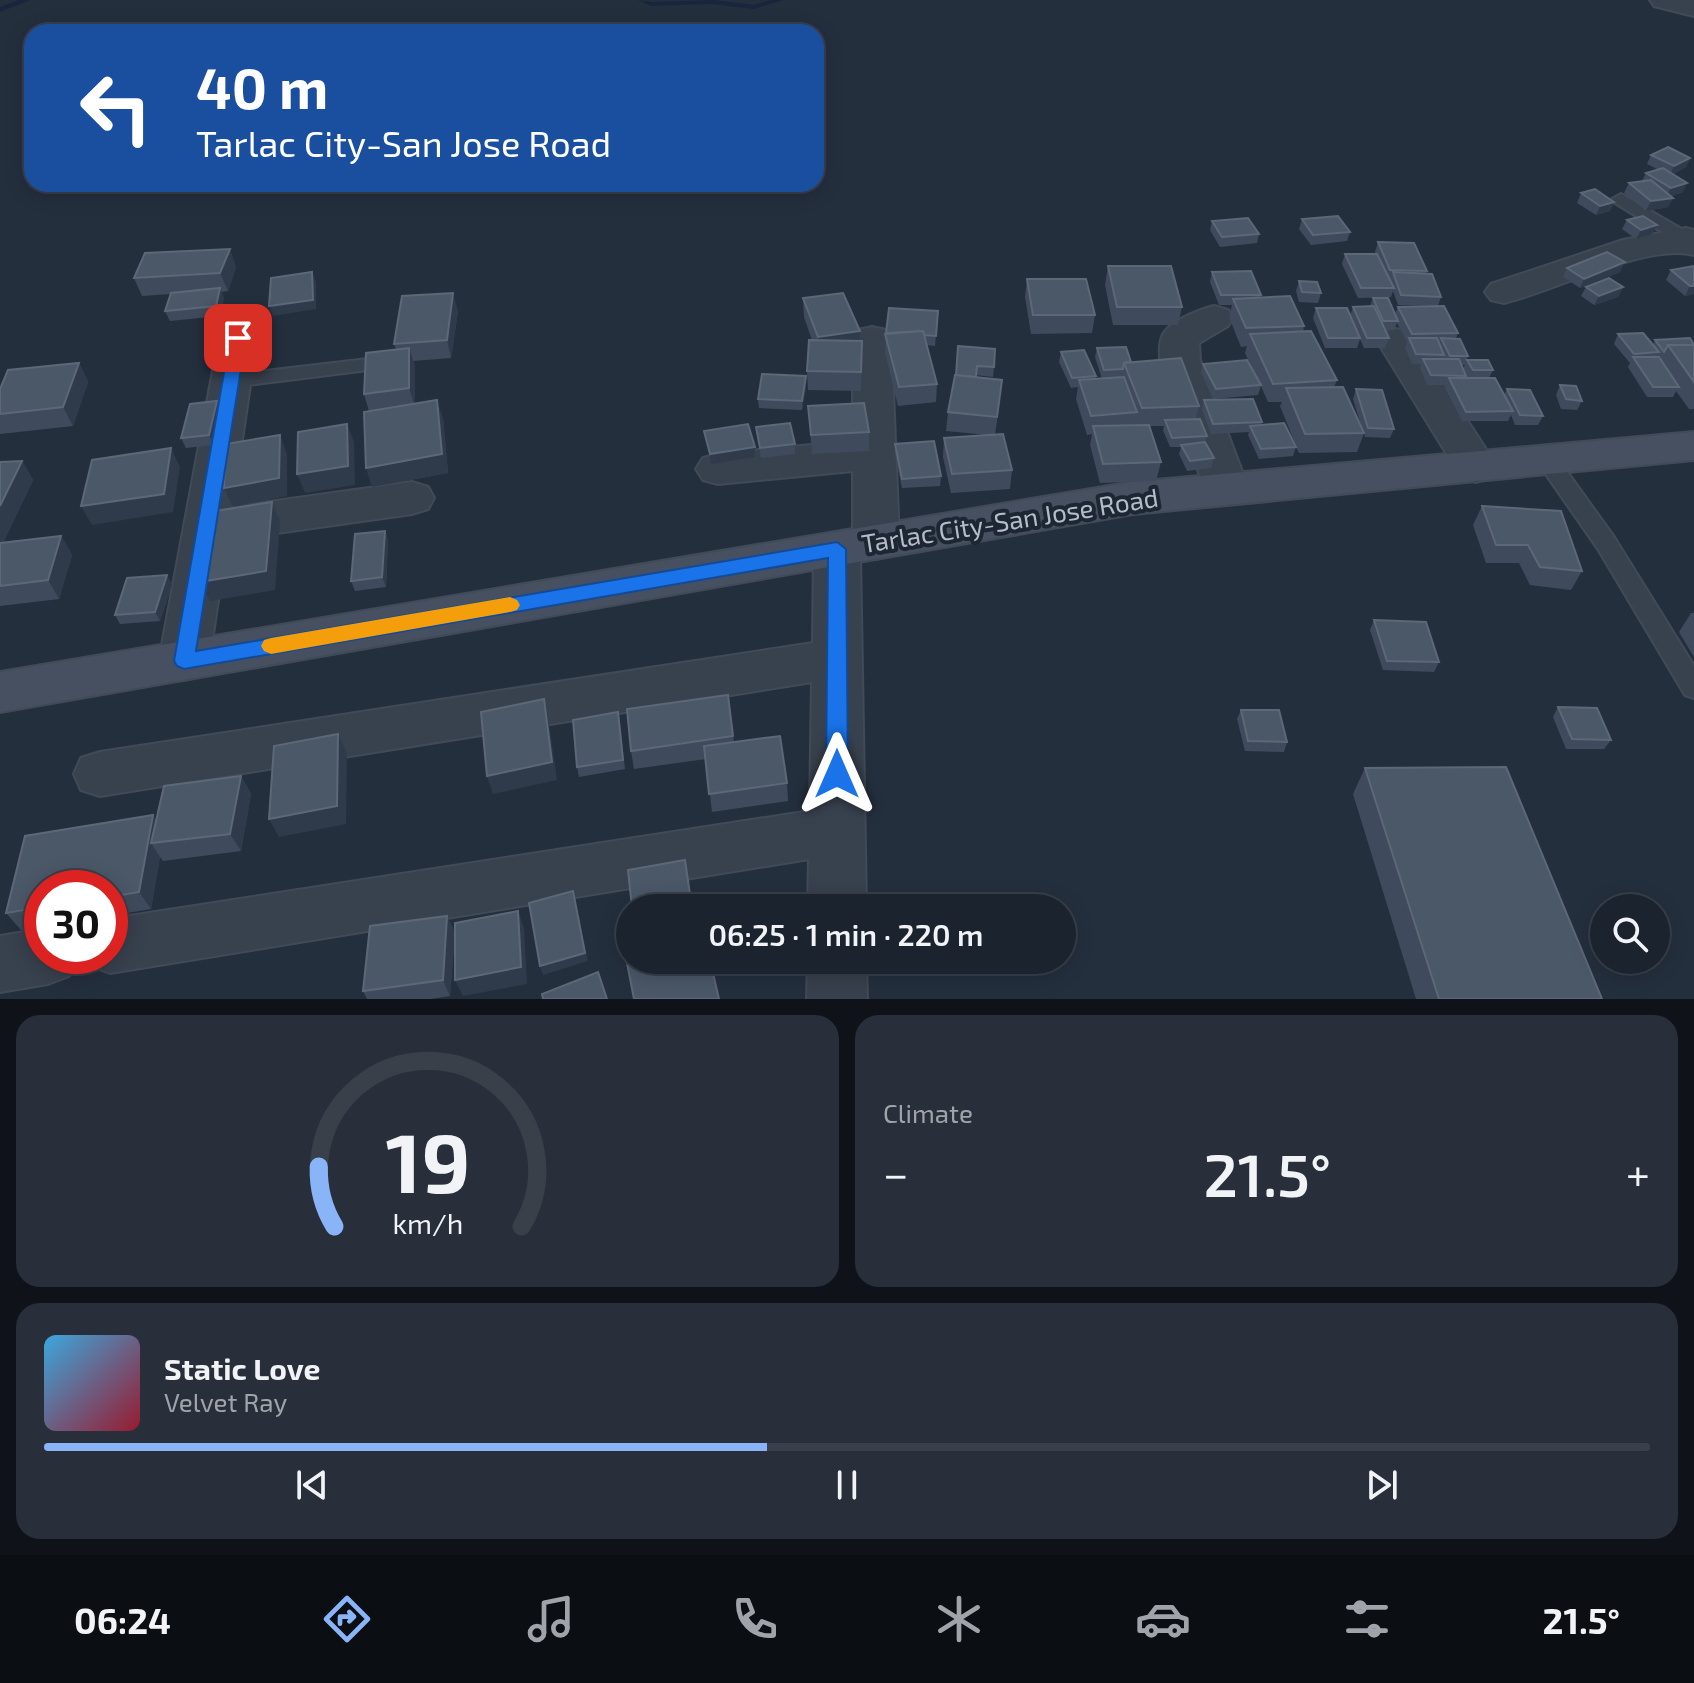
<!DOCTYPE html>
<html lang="en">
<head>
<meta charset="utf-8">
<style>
  body { margin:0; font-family:"Exo 2",sans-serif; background:#282f3a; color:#f1f3f6; height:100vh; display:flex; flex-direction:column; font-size:30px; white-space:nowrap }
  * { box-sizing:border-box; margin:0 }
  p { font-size:26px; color:#a0a4aa }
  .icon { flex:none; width:44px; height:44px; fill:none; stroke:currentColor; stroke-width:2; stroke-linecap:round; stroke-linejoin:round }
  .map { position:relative; height:999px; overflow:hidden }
  .side { display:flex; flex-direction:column; gap:16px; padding:16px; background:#0f1319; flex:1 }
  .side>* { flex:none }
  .hud { position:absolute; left:24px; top:24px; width:800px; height:168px; border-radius:24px; box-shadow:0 4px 20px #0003,0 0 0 2px #39404a; background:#1a4fa0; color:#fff; overflow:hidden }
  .controls { position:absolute; left:1590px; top:894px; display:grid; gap:16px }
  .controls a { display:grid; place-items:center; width:80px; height:80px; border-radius:50%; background:#1b232e; box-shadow:0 4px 20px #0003,0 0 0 2px #39404a; font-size:40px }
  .speed { position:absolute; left:24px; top:870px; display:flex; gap:16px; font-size:40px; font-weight:700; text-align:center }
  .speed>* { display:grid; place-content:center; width:104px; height:104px; border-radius:50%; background:#1b232e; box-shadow:0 4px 20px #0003,0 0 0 2px #39404a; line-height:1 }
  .speed .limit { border:12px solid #d22; background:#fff; color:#111 }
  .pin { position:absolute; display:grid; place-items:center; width:68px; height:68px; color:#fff; margin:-34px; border-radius:16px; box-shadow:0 4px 12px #0006 }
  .me { position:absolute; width:88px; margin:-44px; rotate:0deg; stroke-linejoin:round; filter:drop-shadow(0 0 6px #0008) }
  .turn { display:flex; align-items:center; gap:28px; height:168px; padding:0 40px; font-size:36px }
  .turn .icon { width:104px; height:104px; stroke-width:2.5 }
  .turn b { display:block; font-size:56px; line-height:68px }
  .big { font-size:60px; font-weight:600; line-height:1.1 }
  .side .card { flex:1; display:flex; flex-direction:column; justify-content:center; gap:12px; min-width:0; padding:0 28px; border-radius:24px; background:#282f3a }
  .side .dial { align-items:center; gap:0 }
  .dial svg { height:208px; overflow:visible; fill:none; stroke:#39404a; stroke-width:7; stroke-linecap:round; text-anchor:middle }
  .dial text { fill:#f1f3f6; stroke:none }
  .song { display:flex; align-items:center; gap:24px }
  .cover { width:96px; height:96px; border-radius:12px; background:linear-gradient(135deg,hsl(200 70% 55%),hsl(350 70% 35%)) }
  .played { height:8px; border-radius:4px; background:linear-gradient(90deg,#8ab4f8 45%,#39404a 45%) }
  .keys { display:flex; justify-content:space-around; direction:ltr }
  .heat { display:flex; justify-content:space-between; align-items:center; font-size:44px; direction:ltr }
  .side .tiles { flex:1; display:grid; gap:16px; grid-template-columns:1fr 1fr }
  .card:last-child { grid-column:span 2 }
  .trip { position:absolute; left:616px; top:894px; width:460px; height:80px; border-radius:40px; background:#1b232e; box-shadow:0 4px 20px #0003,0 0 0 2px #39404a; font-weight:600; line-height:80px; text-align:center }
  .dock { display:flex; height:128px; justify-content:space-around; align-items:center; background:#0b0e12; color:#a0a4aa }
  .dock .icon { width:56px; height:56px }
  .dock .active { color:#8ab4f8 }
  .dock b { font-size:36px; color:#f1f3f6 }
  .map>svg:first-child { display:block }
</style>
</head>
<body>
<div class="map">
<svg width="1694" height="999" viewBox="0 0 1694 999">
  <rect width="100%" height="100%" fill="#242f3e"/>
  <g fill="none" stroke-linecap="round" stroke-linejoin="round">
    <g fill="#17263c" fill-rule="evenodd">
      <path d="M19,0H30L0,12V7Z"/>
      <path d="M638,0L652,2L714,0L754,5L770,0H783L754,9L711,4L651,6Z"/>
    </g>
    <g stroke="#414a57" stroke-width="4">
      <g id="lane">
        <path d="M1621,194L1692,235L1694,240L1686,244L1680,243L1615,203L1612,199Z"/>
        <path d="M385,357L392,359L395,363L392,367L231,387L221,381L231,375Z"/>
        <path d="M1547,453L1555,455L1614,537L1694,666V698L1685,695L1598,549L1536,460L1539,455Z"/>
      </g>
    </g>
    <g stroke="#414a57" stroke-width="4">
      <g id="street">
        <path d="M1650,0H1694V16L1654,6Z"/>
        <path d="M1686,228L1694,230V255C1646,243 1555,291 1504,303L1491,300L1485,292L1491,284L1623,240Z"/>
        <path d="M1214,306L1228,310L1233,318L1228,326L1199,343L1200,360L1249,490L1242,501L1227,505L1212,501L1205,490L1160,360C1160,354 1159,346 1161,340C1164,323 1198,310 1214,306Z"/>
        <path d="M238,326L252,329L257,338L232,507L412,482L428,487L434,498L428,509L412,514L227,540L209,661L201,675L184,680L167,675L159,661L219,338L224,329Z"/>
        <path d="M872,327L886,330L891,339L899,542L892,554L876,559L860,554L866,908H808L809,859L110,973L89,965L85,956H110V919L810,811L812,682L100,796L81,790L74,774L81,758L100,752L813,643L814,549L821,537L837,532L853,538V471L718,484L703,480L696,469L703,458L718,454L853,441V339L858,330Z"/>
        <path d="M1396,329L1410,332L1491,457L1497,467L1491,477L1476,482L1461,477L1377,341L1382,332Z"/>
        <path d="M42,929V956H77L69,976L48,984L0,992V936Z"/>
        <path d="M808,960H866L867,999H807Z"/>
      </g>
    </g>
    <g stroke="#414a57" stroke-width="4">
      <path id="secondary" d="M1694,432V460L1133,514L0,712V672L1133,482Z"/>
    </g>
    <use href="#lane" fill="#38414e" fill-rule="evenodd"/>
    <use href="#street" fill="#38414e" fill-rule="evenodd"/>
    <use href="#secondary" fill="#465061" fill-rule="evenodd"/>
  </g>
  <g fill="#3f4b5c">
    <path d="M1651,155L1690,158L1686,167L1673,174L1683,192L1671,196L1673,198L1668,207L1646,211L1624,193L1629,183L1642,181L1646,173L1657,169L1647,164Z"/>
    <path d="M1581,193L1614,202L1610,211L1596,215L1577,203Z"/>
    <path d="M1302,219L1350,232L1347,241L1311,245L1299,229Z"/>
    <path d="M1627,220L1657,225L1652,234L1636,239L1622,229Z"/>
    <path d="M1212,221L1259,234L1257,243L1220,247L1210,230Z"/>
    <path d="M1378,242L1427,271L1426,274L1441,297L1438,306L1398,305L1393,291L1391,297L1358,298L1342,264L1345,254H1376L1375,252Z"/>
    <path d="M1108,266L1182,307L1178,325H1113L1105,285Z"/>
    <path d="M1694,266V294L1685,296L1666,280L1671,270Z"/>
    <path d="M236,267L228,291L221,292L224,298L219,316L170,321L165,311L170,294L142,296L134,278Z"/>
    <path d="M1567,268L1620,272L1580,288L1563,277Z"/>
    <path d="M1212,272L1261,295L1260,298L1304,326L1303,332L1337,380L1334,387L1363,432L1353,399L1356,389L1394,429L1390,438L1365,437L1364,433L1357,452L1299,453L1296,447L1293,456L1259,459L1248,435L1249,432L1211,434L1202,410L1204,400L1262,422L1261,425L1296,446L1280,406L1282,402H1268L1261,386L1258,395L1213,399L1201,373L1203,364L1255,374L1245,353L1247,346L1241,347L1229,317L1232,305H1219L1210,282Z"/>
    <path d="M1027,279L1095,315L1092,333L1031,334L1025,297Z"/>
    <path d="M1299,281L1321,293L1318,303L1299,302L1296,291Z"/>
    <path d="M1586,287H1623L1618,297L1594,305L1581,296Z"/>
    <path d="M803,298L860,331L859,340L862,341L861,391L808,390L807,371L812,340L804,317Z"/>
    <path d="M1373,298L1395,314L1398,307L1458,333L1456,338L1468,356L1465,365H1462L1463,369L1467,360L1493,370L1489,378L1504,395L1507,389L1543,416L1538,425H1515L1511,415L1508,421H1462L1445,388L1446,385H1427L1420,368L1421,364H1412L1405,348L1407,342L1397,323L1394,330H1385L1389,338L1385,348H1364L1360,339L1357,348H1325L1313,318L1316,308L1350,316L1353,307L1370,306Z"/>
    <path d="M458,311L451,358L413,361L415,366V403L443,418L448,473L372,487L369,411L364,394L396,349L394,344Z"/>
    <path d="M938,311L935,346L927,345L937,384L936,402L898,406L885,353L886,333Z"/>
    <path d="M1618,334L1653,345L1655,340L1694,343V409H1689L1676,391L1673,397H1647L1628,367L1630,363L1614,344Z"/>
    <path d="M958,346L994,367L993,377L976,375V378L1000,399L995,435L1012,470L1010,489L951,493L943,457L944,438L987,435L946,431L948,412L956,375Z"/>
    <path d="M1097,348L1131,362L1199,406L1196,419L1207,436L1205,442L1214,458L1211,468L1187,471L1179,454L1181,447H1170L1163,430L1164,426H1150L1161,462L1156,481L1100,483L1090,445L1092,434L1087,435L1076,399L1078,387L1071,388L1059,362L1061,352L1096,376V379H1102L1095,357Z"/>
    <path d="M79,363L88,382L73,426L0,434V389Z"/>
    <path d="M806,376V386L802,410L759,408L758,399Z"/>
    <path d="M1560,385L1582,401L1577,410L1561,409L1556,395Z"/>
    <path d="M217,401L222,411L214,445L186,448L181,438Z"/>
    <path d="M808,406L869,432V451L812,454Z"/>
    <path d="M756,427L795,444V454L761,458Z"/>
    <path d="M895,444L941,476L940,486L902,488L895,454Z"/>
    <path d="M22,461L33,480L3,543L61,536L72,555L59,599L0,606V462Z"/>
    <path d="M1482,506L1582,571L1571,590L1530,585L1519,563H1486L1473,525Z"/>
    <path d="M385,531L388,540L386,587L355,591L351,581Z"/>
    <path d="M172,585L160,621L120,624L115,615Z"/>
    <path d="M1691,613H1694V657L1679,632Z"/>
    <path d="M1374,620L1439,662L1434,672L1383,670L1370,630Z"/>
    <path d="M728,695L734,742L787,783L788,801L712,812L706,759L634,769L631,751Z"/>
    <path d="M1558,707L1611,740L1604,749H1566L1553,717Z"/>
    <path d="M1241,710L1287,742L1284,752L1245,751L1237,719Z"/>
    <path d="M620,722L625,769L579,777L577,767Z"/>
    <path d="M1365,768L1602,999H1416L1353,794Z"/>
    <path d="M241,776L251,794L241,851L163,861L160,857L151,909L110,916V888H42V927L21,930L6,913L25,836L153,815L156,821L164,786Z"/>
    <path d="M447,916L455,933L450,996L431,999H367L363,991Z"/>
  </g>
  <g fill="#2f3b4b">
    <path d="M1690,158L1686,167L1670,175L1674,166Z"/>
    <path d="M1687,183L1683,192L1666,197L1671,188Z"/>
    <path d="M1673,198L1668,207L1646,211L1651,201Z"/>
    <path d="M1614,202L1610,211L1596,215L1600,206Z"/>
    <path d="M1657,225L1652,234L1636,239L1641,230Z"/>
    <path d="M230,249L236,267L228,291L220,273Z"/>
    <path d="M1625,262L1620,272L1580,288L1584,279Z"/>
    <path d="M312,272L316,282V309L273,316L269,306Z"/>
    <path d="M1690,286H1694V294L1685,296Z"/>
    <path d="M1623,287L1618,297L1594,305L1599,296Z"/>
    <path d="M220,288L224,298L219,316L216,306Z"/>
    <path d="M453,293L458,311L451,358L447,340Z"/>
    <path d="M860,331L859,350L818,356V337Z"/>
    <path d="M409,348L415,366V407L409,388Z"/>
    <path d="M79,363L88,382L73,426L63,407Z"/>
    <path d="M806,376V386L802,410V401Z"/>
    <path d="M437,400L443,418L448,473L372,487L366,468Z"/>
    <path d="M217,401L222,411L214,445L209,435Z"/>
    <path d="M347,424L354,442L355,485L305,493L297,474Z"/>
    <path d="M280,435L287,454V496L233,507L224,488Z"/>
    <path d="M755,447V457L711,464L710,454Z"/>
    <path d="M171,448L180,467L173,512L92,525L81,506Z"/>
    <path d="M22,461L33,480L0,549V506Z"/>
    <path d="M272,502L280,521L275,590L210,601L200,582Z"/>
    <path d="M385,531L388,540L386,587L382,577Z"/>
    <path d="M61,536L72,555L59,599L48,580Z"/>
    <path d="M167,575L172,585L160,621L155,612Z"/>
    <path d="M544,699L548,717L557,780L493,794L487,776Z"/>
    <path d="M338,734L347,753L346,824L279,837L269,819Z"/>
    <path d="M241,776L251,794L241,851L230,834Z"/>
    <path d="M153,815L164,833L151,843L160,857L151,909L139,892Z"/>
    <path d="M573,891L588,961L543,975L540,966Z"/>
    <path d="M518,911L524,928L527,984L463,996L455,980Z"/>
    <path d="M447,916L455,933L450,996L443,980Z"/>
  </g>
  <g fill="#4b5868" stroke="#5c6777" stroke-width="2">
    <path d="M1668,147L1690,158L1674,166L1651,155Z"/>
    <path d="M1663,168L1687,183L1671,188L1646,173Z"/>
    <path d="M1651,180L1673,198L1651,201L1629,183Z"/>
    <path d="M1595,189L1614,202L1600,206L1581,193Z"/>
    <path d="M1338,216L1350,232L1313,235L1302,219Z"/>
    <path d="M1643,216L1657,225L1641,230L1627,220Z"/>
    <path d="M1248,218L1259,234L1222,237L1212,221Z"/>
    <path d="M1378,242L1414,243L1427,271L1390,270Z"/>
    <path d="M230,249L220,273L134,278L145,253Z"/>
    <path d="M1607,252L1625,262L1584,279L1567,268Z"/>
    <path d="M1345,254H1377L1394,288H1361Z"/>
    <path d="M1108,266H1171L1182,307H1117Z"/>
    <path d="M1694,266V286H1690L1671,270Z"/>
    <path d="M1251,271L1261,295H1221L1212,272Z"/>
    <path d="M312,272L313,300L269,306L271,278Z"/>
    <path d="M1393,272L1432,274L1441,297L1401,295Z"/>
    <path d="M1609,278L1623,287L1599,296L1586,287Z"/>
    <path d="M1027,279H1086L1095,315H1033Z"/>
    <path d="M1299,281L1317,282L1321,293L1302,292Z"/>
    <path d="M220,288L216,306L165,311L171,293Z"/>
    <path d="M453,293L447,340L394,344L402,296Z"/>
    <path d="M843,293L860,331L818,337L803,298Z"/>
    <path d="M1290,296L1304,326L1246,328L1233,299Z"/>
    <path d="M1373,298H1388L1398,321H1383Z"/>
    <path d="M1374,306L1389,338H1367L1353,307Z"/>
    <path d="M1444,306L1458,333L1412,334L1398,307Z"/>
    <path d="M889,308L938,311L936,336L924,335L923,331L886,333Z"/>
    <path d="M1316,308H1347L1360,338H1328Z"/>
    <path d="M923,331L937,384L899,387L885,334Z"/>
    <path d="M1311,331L1337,380L1273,384L1250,334Z"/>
    <path d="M1643,333L1659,352L1634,354L1618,334Z"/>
    <path d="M1409,338H1437L1444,355L1416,354Z"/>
    <path d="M1441,338L1460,339L1468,356H1450Z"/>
    <path d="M1690,338L1694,345H1668L1664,352L1655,340Z"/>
    <path d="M809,340L862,341L861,372L807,371Z"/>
    <path d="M1668,345H1694V382Z"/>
    <path d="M958,346L995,349L994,367L977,366L976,377L956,375Z"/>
    <path d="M1126,347L1131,362L1124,363L1123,369L1104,370L1097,348Z"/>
    <path d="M409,348V388L364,394L366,353Z"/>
    <path d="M1084,350L1096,376L1072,378L1061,352Z"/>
    <path d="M1633,357H1659L1679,387H1653Z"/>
    <path d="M1181,358L1199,406L1142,408L1124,363Z"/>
    <path d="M1423,359H1459L1466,376L1431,375Z"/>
    <path d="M1247,360L1261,385L1216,389L1203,364Z"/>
    <path d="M1467,360H1488L1493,370H1473Z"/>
    <path d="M79,363L63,407L0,414V389L8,370Z"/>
    <path d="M762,374L806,376L802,401L758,399Z"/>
    <path d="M955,375L1002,380L997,417L948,412Z"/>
    <path d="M1124,377L1137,412L1091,416L1079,380Z"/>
    <path d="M1449,378H1495L1513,411L1466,412Z"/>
    <path d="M1560,385L1576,386L1582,401L1566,399Z"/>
    <path d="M1343,387L1364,433L1305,434L1286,388Z"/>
    <path d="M1356,389L1382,390L1394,429L1368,428Z"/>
    <path d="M1507,389L1530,390L1543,416L1520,415Z"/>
    <path d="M1253,399L1262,422L1213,424L1204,400Z"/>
    <path d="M437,400L442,454L366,468L364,412Z"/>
    <path d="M217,401L209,435L181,438L190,404Z"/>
    <path d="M864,403L869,432L811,435L808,406Z"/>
    <path d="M1200,419L1207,436L1172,438L1165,420Z"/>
    <path d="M790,423L795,444L760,448L756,427Z"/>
    <path d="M1284,423L1296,447L1261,449L1250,426Z"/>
    <path d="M347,424L348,466L297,474L298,432Z"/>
    <path d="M748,424L755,447L710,454L704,431Z"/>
    <path d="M1149,425L1161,462L1103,464L1093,426Z"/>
    <path d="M1003,434L1012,470L952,474L944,438Z"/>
    <path d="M280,435L279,478L224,488L226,444Z"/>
    <path d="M934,441L941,476L902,479L895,444Z"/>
    <path d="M1205,442L1214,458L1190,461L1181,445Z"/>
    <path d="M171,448L164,494L81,506L92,460Z"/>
    <path d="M22,461L0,506V462Z"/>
    <path d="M272,502L266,571L200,582L209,512Z"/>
    <path d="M1482,506L1561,511L1582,571L1540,567L1528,545H1496Z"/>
    <path d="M385,531L382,577L351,581L355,534Z"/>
    <path d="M61,536L48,580L0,586V543Z"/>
    <path d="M167,575L155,612L115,615L127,578Z"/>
    <path d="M1374,620L1426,622L1439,662L1387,661Z"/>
    <path d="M728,695L733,736L631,751L627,709Z"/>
    <path d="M544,699L552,762L487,776L481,712Z"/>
    <path d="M1558,707L1597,708L1611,740L1572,739Z"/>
    <path d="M1241,710H1279L1287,742L1248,741Z"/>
    <path d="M618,712L623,760L577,767L573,720Z"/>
    <path d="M338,734L337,806L269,819L274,746Z"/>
    <path d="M780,736L787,783L709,794L704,746Z"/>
    <path d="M1506,767L1602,999H1439L1365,768Z"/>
    <path d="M241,776L230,834L151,843L164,786Z"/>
    <path d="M153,815L139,892L110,897V888H42V907L6,913L25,836Z"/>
    <path d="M685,860L692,908H632L628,870Z"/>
    <path d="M573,891L585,953L540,966L529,903Z"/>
    <path d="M518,911L521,967L455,980V923Z"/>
    <path d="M447,916L443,980L363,991L370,926Z"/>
    <path d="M630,957V960H710L719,999H634L626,958Z"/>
    <path d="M598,972L607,999H543L542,994Z"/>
  </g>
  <path fill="#1a73e8" stroke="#114b97" stroke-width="2" d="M238,333L246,338L196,651L837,542L846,549L848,774L845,780L837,783L830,780L826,774L828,558L184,669L177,666L174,661L230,338Z"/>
  <path fill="#f59e0b" d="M510,597L517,600L520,605L517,610L510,612L271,654L264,651L261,646L264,640L271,638Z"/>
  <g text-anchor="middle" stroke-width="8" stroke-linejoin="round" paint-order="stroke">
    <g font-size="26" fill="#b4bcc9" stroke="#1d2633">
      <text transform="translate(1010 521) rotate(-9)" y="9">Tarlac City-San Jose Road</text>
    </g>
  </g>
</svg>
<div class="controls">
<a><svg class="icon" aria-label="search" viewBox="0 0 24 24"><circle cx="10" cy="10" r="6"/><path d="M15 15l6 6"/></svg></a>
</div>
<div class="speed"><div class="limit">30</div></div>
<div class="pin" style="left:238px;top:338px;background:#d93025"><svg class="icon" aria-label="arrive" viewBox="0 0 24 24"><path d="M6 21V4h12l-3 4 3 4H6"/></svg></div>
<svg class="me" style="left:837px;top:774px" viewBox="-20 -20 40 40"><path d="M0-17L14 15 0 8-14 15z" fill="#1a73e8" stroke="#fff" stroke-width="4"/></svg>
<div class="trip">06:25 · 1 min · 220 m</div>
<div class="hud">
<div class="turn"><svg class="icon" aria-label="left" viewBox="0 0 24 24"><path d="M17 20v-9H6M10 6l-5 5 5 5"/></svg><div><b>40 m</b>Tarlac City-San Jose Road</div></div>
</div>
</div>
<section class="side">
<div class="tiles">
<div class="card dial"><svg viewBox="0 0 100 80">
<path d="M14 69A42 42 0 1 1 86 69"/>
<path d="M14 69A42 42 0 0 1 8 46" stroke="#8ab4f8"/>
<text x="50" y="56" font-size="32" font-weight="700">19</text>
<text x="50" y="72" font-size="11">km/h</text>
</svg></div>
<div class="card"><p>Climate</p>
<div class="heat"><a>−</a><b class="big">21.5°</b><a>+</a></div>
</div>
<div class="card">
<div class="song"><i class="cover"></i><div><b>Static Love</b><p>Velvet Ray</p></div></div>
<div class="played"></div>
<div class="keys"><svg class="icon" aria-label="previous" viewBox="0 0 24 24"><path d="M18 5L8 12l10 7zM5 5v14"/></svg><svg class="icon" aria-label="pause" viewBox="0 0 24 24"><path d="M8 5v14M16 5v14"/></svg><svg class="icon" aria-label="next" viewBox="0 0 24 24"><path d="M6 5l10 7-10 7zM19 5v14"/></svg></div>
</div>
</div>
</section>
<nav class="dock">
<b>06:24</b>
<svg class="icon active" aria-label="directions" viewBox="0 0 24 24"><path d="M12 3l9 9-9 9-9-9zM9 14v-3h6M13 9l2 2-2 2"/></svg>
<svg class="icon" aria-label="music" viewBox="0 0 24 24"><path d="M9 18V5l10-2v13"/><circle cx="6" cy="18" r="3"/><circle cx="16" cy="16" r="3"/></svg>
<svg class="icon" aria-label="phone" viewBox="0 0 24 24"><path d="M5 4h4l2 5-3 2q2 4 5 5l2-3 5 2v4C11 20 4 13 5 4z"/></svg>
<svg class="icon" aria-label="climate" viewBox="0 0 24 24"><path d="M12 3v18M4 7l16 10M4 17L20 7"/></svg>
<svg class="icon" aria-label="car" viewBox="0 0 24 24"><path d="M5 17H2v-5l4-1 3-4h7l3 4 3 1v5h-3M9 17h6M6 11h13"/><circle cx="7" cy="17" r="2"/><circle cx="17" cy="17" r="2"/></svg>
<svg class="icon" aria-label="filters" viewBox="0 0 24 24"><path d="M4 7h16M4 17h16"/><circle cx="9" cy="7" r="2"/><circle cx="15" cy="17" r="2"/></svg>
<b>21.5°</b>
</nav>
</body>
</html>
